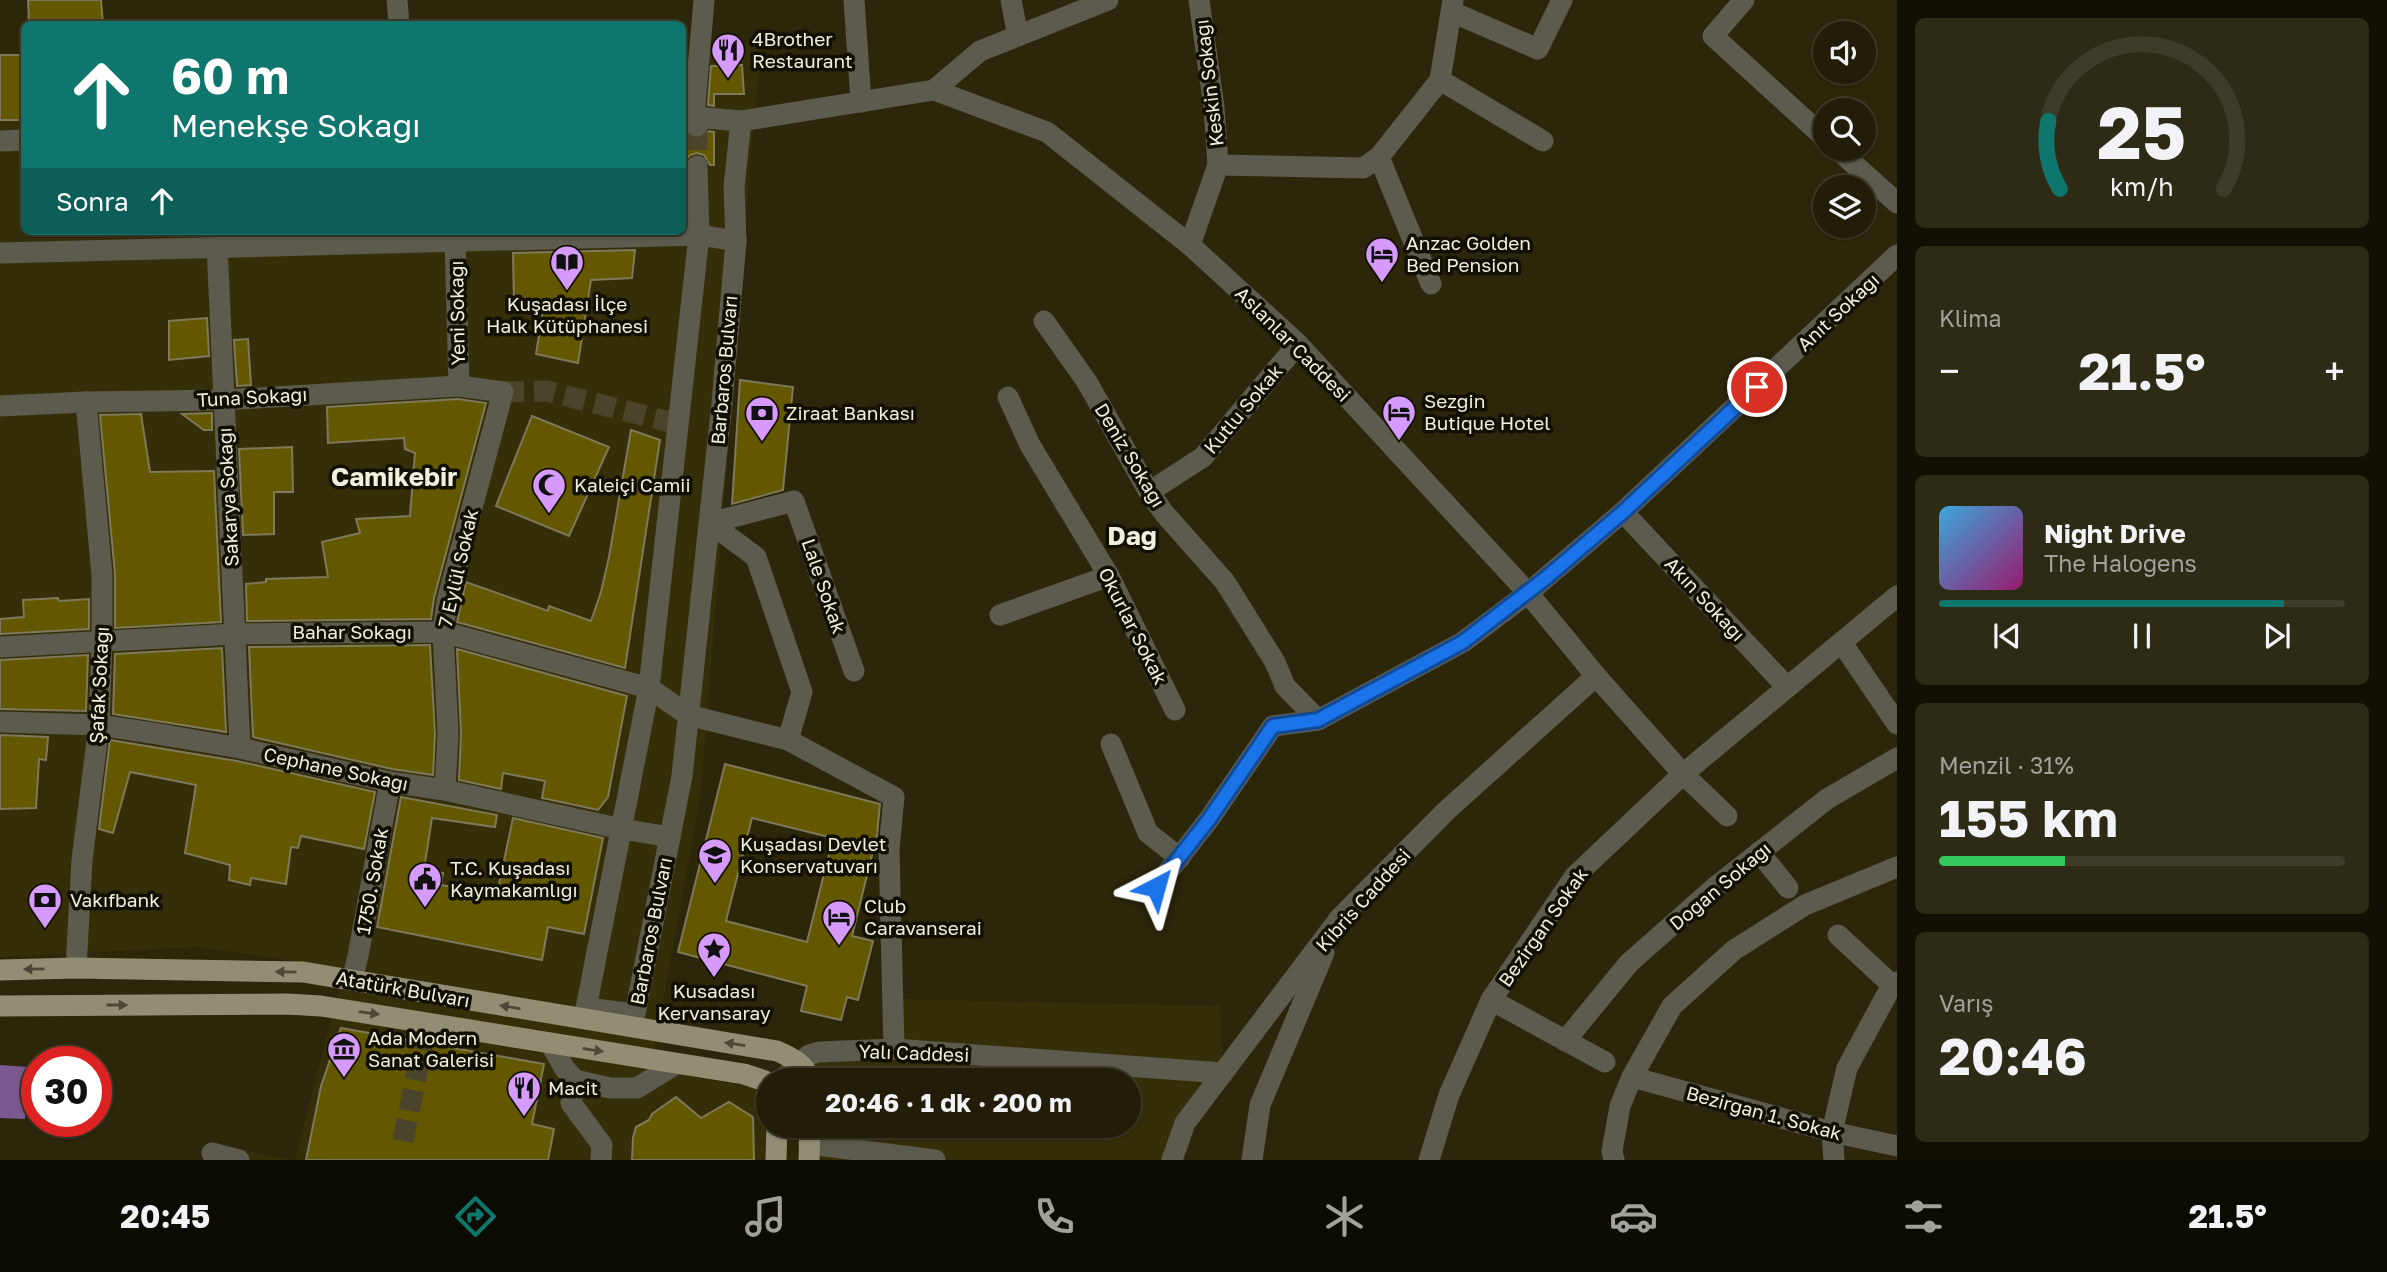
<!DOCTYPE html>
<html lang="tr">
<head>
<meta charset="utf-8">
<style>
  body { margin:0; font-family:"Golos Text",sans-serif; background:#2d2a16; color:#f1f3f6; height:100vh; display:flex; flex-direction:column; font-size:26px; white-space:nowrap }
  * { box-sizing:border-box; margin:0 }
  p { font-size:23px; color:#a2a29c }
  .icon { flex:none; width:38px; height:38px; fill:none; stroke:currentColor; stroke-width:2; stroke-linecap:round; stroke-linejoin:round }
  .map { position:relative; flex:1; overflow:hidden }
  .side { display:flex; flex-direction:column; gap:18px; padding:18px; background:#121004; width:490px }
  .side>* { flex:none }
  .top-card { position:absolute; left:21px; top:21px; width:665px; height:214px; border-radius:10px; box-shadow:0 2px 5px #0004,0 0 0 2px #3e3b29; background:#0f766e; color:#fff; overflow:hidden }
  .controls { position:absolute; left:1813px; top:21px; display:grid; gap:14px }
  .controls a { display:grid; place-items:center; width:63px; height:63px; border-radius:50%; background:#211d08; box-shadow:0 2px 5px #0004,0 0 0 2px #3e3b29; font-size:35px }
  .speed { position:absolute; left:21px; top:1046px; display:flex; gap:14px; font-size:35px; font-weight:700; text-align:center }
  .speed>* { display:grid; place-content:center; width:91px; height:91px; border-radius:50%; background:#211d08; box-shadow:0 2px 5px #0004,0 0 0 2px #3e3b29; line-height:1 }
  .speed .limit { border:10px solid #d22; background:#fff; color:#111 }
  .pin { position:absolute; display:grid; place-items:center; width:60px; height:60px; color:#fff; margin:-30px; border:4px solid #fff; border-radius:50%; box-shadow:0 2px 7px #0007 }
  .me { position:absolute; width:77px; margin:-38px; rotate:39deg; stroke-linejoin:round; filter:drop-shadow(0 0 5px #0008) }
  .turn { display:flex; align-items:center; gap:24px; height:147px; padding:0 35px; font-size:32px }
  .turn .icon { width:91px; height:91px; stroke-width:2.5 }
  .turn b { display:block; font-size:49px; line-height:60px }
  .then { display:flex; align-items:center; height:66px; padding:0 35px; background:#0003; gap:14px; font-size:26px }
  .big { font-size:52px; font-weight:700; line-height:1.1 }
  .side .tile { flex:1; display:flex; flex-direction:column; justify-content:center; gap:10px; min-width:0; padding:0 24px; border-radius:10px; background:#2d2a16 }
  .side .dial { align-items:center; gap:0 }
  .dial svg { height:182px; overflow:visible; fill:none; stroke:#3e3b29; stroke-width:7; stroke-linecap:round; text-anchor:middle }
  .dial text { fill:#f1f3f6; stroke:none }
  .song { display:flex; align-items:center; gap:21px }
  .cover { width:84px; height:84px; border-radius:10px; background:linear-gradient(135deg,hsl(200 70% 55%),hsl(320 70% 35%)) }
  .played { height:7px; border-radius:4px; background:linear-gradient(90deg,#0f766e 85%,#3e3b29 85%) }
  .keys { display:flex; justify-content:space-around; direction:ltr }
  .heat { display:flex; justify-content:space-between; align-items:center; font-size:38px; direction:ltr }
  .charge { height:10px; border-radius:5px; background:linear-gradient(90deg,#34c759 31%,#3e3b29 0) }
  .trip { position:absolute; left:756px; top:1068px; width:385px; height:70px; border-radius:35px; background:#211d08; box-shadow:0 2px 5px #0004,0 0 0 2px #3e3b29; font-weight:700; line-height:70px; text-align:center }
  .menu { display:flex; height:112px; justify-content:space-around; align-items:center; background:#0d0c03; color:#a2a29c }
  .menu .icon { width:49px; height:49px }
  .menu .current { color:#0f766e }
  .menu b { font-size:32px; color:#f1f3f6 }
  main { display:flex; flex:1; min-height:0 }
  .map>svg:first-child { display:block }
</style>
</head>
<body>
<main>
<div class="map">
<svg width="1897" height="1160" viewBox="0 0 1897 1160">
  <rect width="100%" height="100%" fill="#2c270a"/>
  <g fill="#352f09">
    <path d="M762,41L753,131L701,792L651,1068L768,1091L769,1160H295L344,968L198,947L0,957V108H24V231H682L683,49Z"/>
    <path d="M893,999L1220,1006L1223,1073L1172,1160H814L813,1125H1129V1080H811L819,1052L894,1048Z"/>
    <path d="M211,1144L292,1160H207Z"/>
  </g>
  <path fill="#7c5891" d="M0,1065L28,1067L25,1119L0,1118Z"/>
  <g fill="#635800" stroke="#7d795a" stroke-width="2" fill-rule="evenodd">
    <path d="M28,0H101L103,24H29Z"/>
    <rect x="0" y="55" width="24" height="65"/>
    <path d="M742,65L744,94H714V106L708,105L711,66Z"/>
    <path d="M682,129L695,139L701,138L709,131L714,132V165H710L704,155L697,153L690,155L682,165Z"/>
    <path d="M635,250L632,278L591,280L578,363L536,354L544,304L514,303L513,253Z"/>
    <path d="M207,318L209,356L169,360V321Z"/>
    <path d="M248,339L251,385L237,386L234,340Z"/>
    <path d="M740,380L793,387L783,490L732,504Z"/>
    <path d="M458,399L486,403L434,598L431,619L247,621L246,584L266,582V579L328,577L322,542L360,533L356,519L410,516L415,453L405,449L404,438L328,443L327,407Z"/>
    <path d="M212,413V430H204L182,414Z"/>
    <path d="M141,414L150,472L214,471L221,622L115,628V574L100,415Z"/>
    <path d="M532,416L609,447L569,536L496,506Z"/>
    <path d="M631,430L660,440L625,668L457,622L466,582L548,611L549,606L591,621L601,592L609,557Z"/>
    <path d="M292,447L293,492H274V534L243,535L239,449Z"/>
    <path d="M58,598L59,601L89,599V629L0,634V619L24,617L23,600Z"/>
    <path d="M430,645L435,734L433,775L392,769L253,737L249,647Z"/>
    <path d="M222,648L226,732L113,714L115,654Z"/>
    <path d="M457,649L627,696L608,797L598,810L542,798L545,781L503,773L501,789L459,780L461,733Z"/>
    <path d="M88,655L86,711L0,709V660Z"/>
    <path d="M0,735L48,737L46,760L39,759L36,808L0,809Z"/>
    <path d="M110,740L237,761L375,792L364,849L301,836L298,848L291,847L286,884L251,878L250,885L229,880L230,865L185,853L196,785L130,772L113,833L99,829Z"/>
    <path d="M725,764L880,804L877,835L852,936L873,941L858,1000L847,997L841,1020L801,1011L807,986L678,952ZM752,818L833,838L807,942L726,921Z"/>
    <path d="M401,797L497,815L495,827L432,818L424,869L443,873L441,885L497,894L513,818L603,838L584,934L548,927L542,960L377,927Z"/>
    <path d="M341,1028L544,1064L532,1124L554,1129L548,1160H306L321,1086Z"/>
    <path d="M676,1097L701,1118L729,1102L753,1117L754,1160H632L633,1138L636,1127L649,1120L652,1114Z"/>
  </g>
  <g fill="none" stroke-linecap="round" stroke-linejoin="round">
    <g stroke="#4a452a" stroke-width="21" stroke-dasharray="21 10" stroke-linecap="butt">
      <path d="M697,129V166"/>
      <path d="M503,392L547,391L678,424"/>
      <path d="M403,1141L423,1043"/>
    </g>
    <g stroke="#5c5b4e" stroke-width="21">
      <path d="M397,0L399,24"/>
      <path d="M854,0L861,102"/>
      <path d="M1011,0L1018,36"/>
      <path d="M1744,0L1713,36L1825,138"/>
      <path d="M1452,12L1538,49L1562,0"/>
      <path d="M1440,80L1543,141"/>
      <path d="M934,90L980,51L1108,0"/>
      <path d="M682,116L741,121L934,90L1047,132L1190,245L1298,344L1528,593L1596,676L1683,774L1727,816"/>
      <path d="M697,126L694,116L704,0"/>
      <path d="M0,141L24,140"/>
      <path d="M1837,149L1897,203"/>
      <path d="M1379,157L1431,284"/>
      <path d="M1218,165L1363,168L1379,157L1440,80L1453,0"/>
      <path d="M697,166L699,235L649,688L586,1008L635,1014L682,776L722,403L736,241L734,187L741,121"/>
      <path d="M455,240L459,386"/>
      <path d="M1190,245L1218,165L1214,107L1199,0"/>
      <path d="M217,246L240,748"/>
      <path d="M0,253L699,235L736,241"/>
      <path d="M1044,321L1087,382L1149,492L1164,513L1225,582L1275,662L1285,686L1318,720"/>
      <path d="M1008,397L1030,445L1109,576L1175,710"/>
      <path d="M0,406L86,402L223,400L459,386L503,392L447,601L443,632L448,734L445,790"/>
      <path d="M1149,492L1203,457L1298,344"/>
      <path d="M1623,512L1787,687"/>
      <path d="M710,523L794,501L854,671"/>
      <path d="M1000,615L1109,576"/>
      <path d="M1842,643L1897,724"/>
      <path d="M0,647L236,634L443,632L649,688L688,715L788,740L802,692L756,557L710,523"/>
      <path d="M0,722L99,725L158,734L240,748L390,782L445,790L622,829L670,837"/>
      <path d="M788,740L894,797L889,849L894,1049"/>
      <path d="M1111,744L1148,833L1180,858"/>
      <path d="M1759,852L1788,888"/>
      <path d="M1156,887L1210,818L1273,726L1318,720L1463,642L1528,593L1623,512L1897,255"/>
      <path d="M1838,935L1892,985"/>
      <path d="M76,968L82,860L99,725L102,641V575L86,402"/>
      <path d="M352,980L358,956L390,782"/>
      <path d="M1491,1000L1605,1062"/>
      <path d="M1565,1041L1629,963L1714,888L1827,799L1897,758"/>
      <path d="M550,1043L565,1069L575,1080L610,1088H637L676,1064"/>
      <path d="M1632,1077L1832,1132L1897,1146"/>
      <path d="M575,1080L571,1103L602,1145L601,1160"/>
      <path d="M782,1080L809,1055L819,1052L894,1049L1223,1073"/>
      <path d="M809,1144L935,1160"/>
      <path d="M212,1153L239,1160"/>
      <path d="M1172,1160L1185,1123L1339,919L1446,811L1596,676"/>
      <path d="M1252,1160L1260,1105L1324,953"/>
      <path d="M1429,1160L1449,1095L1491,1000L1575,876L1683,774L1897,596"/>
      <path d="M1614,1160L1612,1151L1620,1106L1632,1077L1672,1006L1734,950L1805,905L1897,867"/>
      <path d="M1834,1160L1832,1132L1847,1068L1892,985L1897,982"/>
    </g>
    <g stroke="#928e73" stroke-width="21">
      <path d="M0,970L76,968L303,972L777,1051C793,1058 804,1064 811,1080"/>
      <path d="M0,1006L287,1004L321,1006L744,1074L765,1081L768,1085"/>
      <path d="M776,1160L777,1125"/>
      <path d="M809,1160L810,1125"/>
    </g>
  </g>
  <defs><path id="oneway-solid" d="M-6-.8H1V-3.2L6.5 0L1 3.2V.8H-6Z" transform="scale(1.75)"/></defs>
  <g fill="#4c4936">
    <use href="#oneway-solid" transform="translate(34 969) rotate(179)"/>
    <use href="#oneway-solid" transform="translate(286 972) rotate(-179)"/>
    <use href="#oneway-solid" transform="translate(117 1005)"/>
    <use href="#oneway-solid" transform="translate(510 1007) rotate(-170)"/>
    <use href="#oneway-solid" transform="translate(369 1013) rotate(8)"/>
    <use href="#oneway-solid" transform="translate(735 1044) rotate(-171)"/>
    <use href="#oneway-solid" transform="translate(593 1050) rotate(9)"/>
  </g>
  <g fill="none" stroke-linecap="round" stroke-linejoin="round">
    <g stroke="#114b97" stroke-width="18">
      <path id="route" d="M1156,887L1210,818L1273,726L1318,720L1463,642L1547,577L1623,512L1757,387"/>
    </g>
    <use href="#route" stroke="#1a73e8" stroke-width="12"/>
  </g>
  <defs>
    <g id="restaurant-pin" transform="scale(1.75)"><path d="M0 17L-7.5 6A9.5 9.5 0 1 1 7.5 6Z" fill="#d69bfa" stroke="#121005"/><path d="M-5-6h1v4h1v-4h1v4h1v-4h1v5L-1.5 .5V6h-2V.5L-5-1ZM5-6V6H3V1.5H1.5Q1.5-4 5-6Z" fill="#111"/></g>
    <g id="hotel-pin" transform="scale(1.75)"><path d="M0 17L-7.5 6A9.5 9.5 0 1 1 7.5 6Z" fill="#d69bfa" stroke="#121005"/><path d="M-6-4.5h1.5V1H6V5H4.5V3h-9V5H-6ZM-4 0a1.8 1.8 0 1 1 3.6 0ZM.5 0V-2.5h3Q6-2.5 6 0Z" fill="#111"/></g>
    <g id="library-pin" transform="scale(1.75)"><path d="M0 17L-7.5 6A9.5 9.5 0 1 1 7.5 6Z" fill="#d69bfa" stroke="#121005"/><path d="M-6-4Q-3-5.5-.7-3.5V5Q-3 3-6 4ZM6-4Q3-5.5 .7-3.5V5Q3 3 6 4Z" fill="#111"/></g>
    <g id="bank-pin" transform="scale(1.75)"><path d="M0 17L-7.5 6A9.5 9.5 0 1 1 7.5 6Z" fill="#d69bfa" stroke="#121005"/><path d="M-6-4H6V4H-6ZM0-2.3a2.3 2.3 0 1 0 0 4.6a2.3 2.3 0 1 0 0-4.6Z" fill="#111"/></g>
    <g id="mosque-pin" transform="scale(1.75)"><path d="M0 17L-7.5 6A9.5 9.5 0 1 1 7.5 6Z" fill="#d69bfa" stroke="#121005"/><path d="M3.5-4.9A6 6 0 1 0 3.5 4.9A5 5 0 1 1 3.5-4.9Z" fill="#111"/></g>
    <g id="university-pin" transform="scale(1.75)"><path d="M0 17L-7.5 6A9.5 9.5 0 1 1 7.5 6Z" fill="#d69bfa" stroke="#121005"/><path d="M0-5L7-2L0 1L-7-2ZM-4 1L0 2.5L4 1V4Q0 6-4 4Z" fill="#111"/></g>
    <g id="civic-pin" transform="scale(1.75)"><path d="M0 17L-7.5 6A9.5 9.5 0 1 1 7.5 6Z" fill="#d69bfa" stroke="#121005"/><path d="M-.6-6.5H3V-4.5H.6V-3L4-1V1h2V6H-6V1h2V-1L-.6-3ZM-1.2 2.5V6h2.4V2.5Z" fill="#111"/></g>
    <g id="sight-pin" transform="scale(1.75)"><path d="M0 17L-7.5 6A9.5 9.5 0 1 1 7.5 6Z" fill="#d69bfa" stroke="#121005"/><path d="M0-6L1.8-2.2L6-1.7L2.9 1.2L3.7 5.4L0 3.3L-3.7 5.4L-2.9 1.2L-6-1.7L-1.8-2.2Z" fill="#111"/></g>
    <g id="museum-pin" transform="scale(1.75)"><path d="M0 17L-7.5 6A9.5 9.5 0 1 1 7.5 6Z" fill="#d69bfa" stroke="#121005"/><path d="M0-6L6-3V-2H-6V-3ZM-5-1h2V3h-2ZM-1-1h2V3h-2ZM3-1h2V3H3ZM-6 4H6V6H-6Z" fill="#111"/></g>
  </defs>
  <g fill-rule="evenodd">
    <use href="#restaurant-pin" x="728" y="50"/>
    <use href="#hotel-pin" x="1382" y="254"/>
    <use href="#library-pin" x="567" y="262"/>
    <use href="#hotel-pin" x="1399" y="412"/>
    <use href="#bank-pin" x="762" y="413"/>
    <use href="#mosque-pin" x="549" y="485"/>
    <use href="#university-pin" x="715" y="855"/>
    <use href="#civic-pin" x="425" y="879"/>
    <use href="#bank-pin" x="45" y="900"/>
    <use href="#hotel-pin" x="839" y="917"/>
    <use href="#sight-pin" x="714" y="949"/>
    <use href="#museum-pin" x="344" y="1049"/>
    <use href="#restaurant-pin" x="524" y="1088"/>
  </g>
  <g text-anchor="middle" stroke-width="7" stroke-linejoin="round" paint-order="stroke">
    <g font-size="19" fill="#f1efde" stroke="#121005" text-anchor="start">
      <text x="752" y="46">4Brother<tspan x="752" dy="22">Restaurant</tspan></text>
      <text x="1406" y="250">Anzac Golden<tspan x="1406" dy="22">Bed Pension</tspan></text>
      <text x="567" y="311" text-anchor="middle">Kuşadası İlçe<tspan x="567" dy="22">Halk Kütüphanesi</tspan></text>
      <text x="1424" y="408">Sezgin<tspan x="1424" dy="22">Butique Hotel</tspan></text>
      <text x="786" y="420">Ziraat Bankası</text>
      <text x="574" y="492">Kaleiçi Camii</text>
      <text x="740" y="851">Kuşadası Devlet<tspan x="740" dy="22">Konservatuvarı</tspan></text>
      <text x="450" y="875">T.C. Kuşadası<tspan x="450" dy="22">Kaymakamlığı</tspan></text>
      <text x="70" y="907">Vakıfbank</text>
      <text x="864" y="913">Club<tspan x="864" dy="22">Caravanserai</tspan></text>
      <text x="714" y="998" text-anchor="middle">Kusadası<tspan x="714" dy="22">Kervansaray</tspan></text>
      <text x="368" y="1045">Ada Modern<tspan x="368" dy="22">Sanat Galerisi</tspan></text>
      <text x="548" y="1095">Macit</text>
    </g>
    <g font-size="19" fill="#f1efde" stroke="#121005">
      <text transform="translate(1209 83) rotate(-97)" y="7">Keskin Sokağı</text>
      <text transform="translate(1838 312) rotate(-43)" y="7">Anıt Sokağı</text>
      <text transform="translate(457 313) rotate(-91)" y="7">Yeni Sokağı</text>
      <text transform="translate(1293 344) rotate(45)" y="7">Aslanlar Caddesi</text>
      <text transform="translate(724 370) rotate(-85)" y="7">Barbaros Bulvarı</text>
      <text transform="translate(252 397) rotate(-3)" y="7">Tuna Sokağı</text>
      <text transform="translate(1243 409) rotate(-50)" y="7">Kutlu Sokak</text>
      <text transform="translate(1130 455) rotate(59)" y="7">Deniz Sokağı</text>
      <text transform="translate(228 497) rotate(-93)" y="7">Sakarya Sokağı</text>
      <text transform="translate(458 568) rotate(-77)" y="7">7 Eylül Sokak</text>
      <text transform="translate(824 586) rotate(71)" y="7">Lale Sokak</text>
      <text transform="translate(1705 599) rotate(47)" y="7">Akın Sokağı</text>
      <text transform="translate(1133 626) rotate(63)" y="7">Okurlar Sokak</text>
      <text x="352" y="639">Bahar Sokağı</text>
      <text transform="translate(99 685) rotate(-87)" y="7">Şafak Sokağı</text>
      <text transform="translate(336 769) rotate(12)" y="7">Cephane Sokağı</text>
      <text transform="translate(372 881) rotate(-80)" y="7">1750. Sokak</text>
      <text transform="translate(1720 886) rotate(-40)" y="7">Doğan Sokağı</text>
      <text transform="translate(1363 900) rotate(-48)" y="7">Kibris Caddesi</text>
      <text transform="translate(1543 927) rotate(-55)" y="7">Bezirgan Sokak</text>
      <text transform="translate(651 931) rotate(-79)" y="7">Barbaros Bulvarı</text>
      <text transform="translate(403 989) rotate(10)" y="7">Atatürk Bulvarı</text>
      <text transform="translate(914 1053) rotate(2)" y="7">Yalı Caddesi</text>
      <text transform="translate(1764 1113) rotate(15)" y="7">Bezirgan 1. Sokak</text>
    </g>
    <g font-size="26" font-weight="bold" fill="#f1efde" stroke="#121005">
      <text x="394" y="486">Camikebir</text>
      <text x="1132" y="545">Dağ</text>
    </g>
  </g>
</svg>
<div class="controls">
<a><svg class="icon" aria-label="sound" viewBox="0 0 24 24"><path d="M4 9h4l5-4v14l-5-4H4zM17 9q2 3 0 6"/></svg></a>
<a><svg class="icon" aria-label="search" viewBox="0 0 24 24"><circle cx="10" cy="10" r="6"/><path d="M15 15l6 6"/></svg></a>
<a><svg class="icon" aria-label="layers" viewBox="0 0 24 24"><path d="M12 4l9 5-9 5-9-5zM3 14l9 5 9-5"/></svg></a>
</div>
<div class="speed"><div class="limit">30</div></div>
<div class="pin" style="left:1757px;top:387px;background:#d93025"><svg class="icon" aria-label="arrive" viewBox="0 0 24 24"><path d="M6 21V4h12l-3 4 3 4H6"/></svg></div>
<svg class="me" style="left:1156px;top:887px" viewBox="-20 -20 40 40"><path d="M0-17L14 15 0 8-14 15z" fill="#1a73e8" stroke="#fff" stroke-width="4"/></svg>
<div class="trip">20:46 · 1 dk · 200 m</div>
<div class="top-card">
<div class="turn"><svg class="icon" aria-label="ahead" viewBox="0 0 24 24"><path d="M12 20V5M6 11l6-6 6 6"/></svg><div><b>60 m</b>Menekşe Sokağı</div></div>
<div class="then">Sonra<svg class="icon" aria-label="ahead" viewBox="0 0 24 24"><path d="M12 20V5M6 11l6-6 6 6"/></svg></div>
</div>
</div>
<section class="side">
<div class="tile dial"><svg viewBox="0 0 100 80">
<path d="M14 69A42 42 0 1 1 86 69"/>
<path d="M14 69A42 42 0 0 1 9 39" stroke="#0f766e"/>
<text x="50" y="56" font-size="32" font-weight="700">25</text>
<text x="50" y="72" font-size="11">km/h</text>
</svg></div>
<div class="tile"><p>Klima</p>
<div class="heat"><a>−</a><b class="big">21.5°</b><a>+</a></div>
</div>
<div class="tile">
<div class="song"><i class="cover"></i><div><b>Night Drive</b><p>The Halogens</p></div></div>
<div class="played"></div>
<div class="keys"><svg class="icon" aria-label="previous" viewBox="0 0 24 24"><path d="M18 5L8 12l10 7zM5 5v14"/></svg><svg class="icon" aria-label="pause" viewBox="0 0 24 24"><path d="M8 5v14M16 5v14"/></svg><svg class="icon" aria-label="next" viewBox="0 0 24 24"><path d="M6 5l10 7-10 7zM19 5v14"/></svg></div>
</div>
<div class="tile"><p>Menzil · 31%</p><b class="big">155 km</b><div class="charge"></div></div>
<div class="tile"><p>Varış</p><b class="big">20:46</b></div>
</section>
</main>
<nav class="menu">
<b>20:45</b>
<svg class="icon current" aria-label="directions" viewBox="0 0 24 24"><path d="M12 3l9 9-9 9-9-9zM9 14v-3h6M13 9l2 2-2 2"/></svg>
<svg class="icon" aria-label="music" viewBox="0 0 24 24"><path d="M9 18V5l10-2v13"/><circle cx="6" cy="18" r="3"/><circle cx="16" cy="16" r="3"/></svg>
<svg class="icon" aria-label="phone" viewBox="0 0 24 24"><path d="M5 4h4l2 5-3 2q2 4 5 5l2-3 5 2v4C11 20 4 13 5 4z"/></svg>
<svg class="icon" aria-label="climate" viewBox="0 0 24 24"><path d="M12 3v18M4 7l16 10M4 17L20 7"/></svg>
<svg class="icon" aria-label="car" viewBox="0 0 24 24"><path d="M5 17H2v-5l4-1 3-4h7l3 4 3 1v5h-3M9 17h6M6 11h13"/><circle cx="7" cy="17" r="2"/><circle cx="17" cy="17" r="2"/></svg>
<svg class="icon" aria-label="filters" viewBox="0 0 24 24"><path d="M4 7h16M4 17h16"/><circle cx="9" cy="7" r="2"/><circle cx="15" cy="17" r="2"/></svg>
<b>21.5°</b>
</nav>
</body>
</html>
